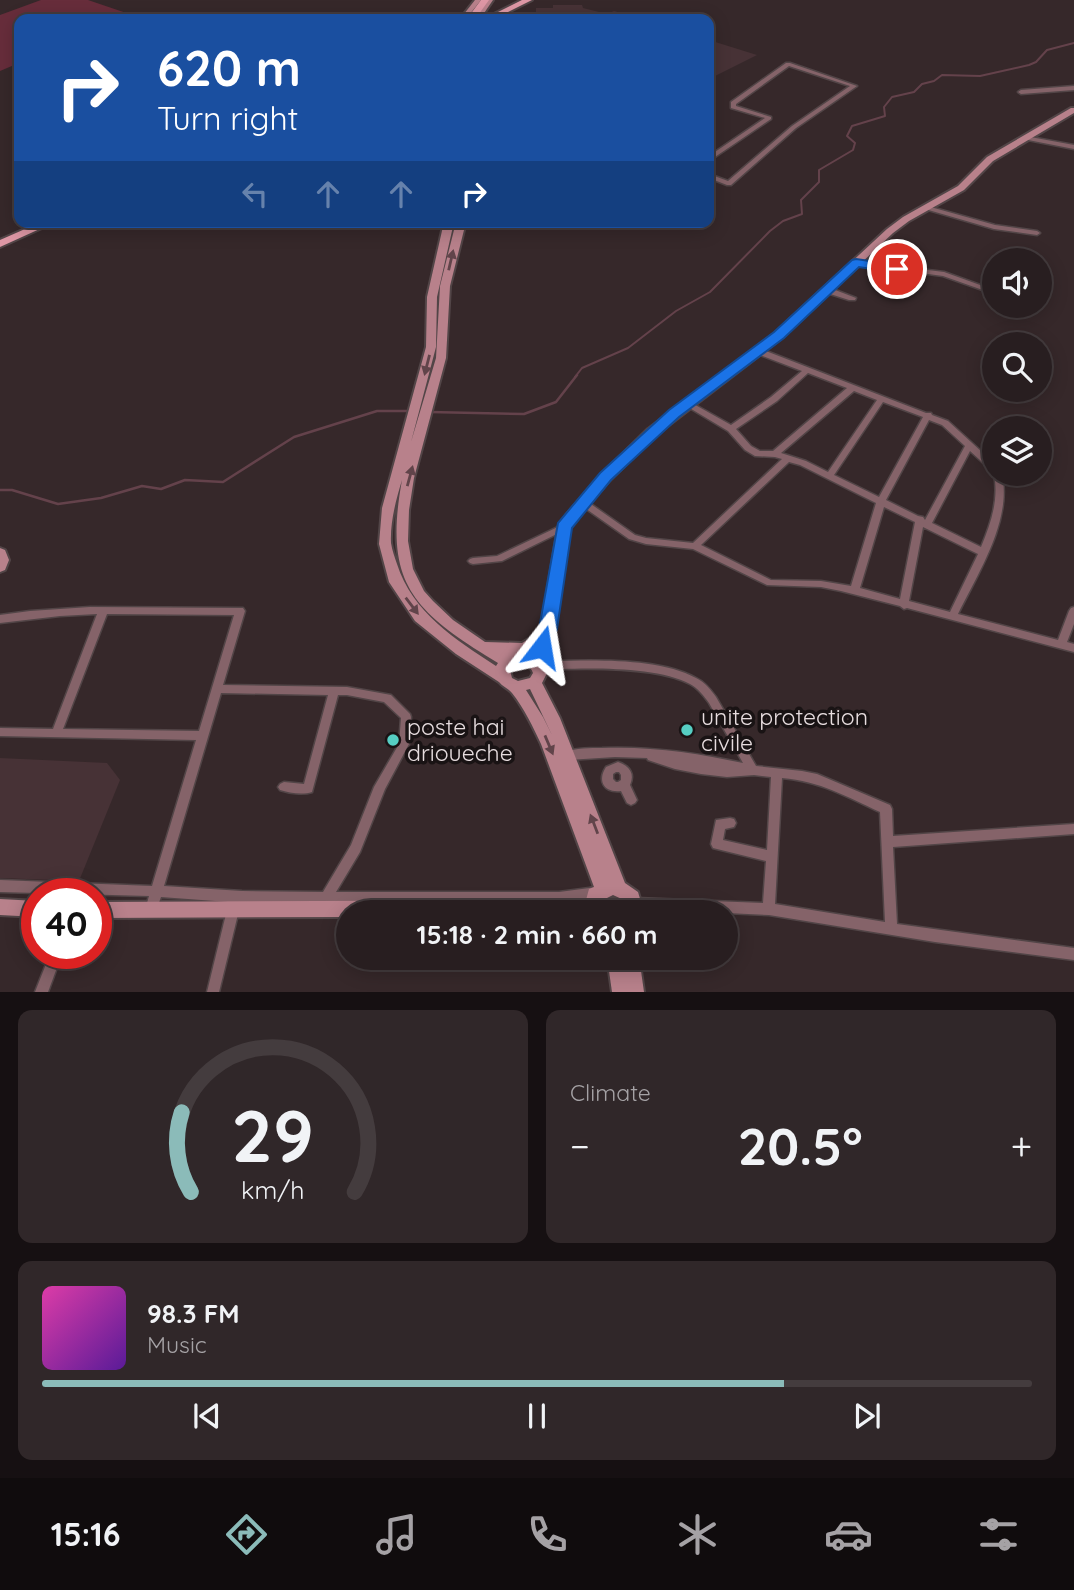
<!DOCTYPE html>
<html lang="en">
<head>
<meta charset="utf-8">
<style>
  body { margin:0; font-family:Quicksand,sans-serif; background:#302729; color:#f1f3f6; height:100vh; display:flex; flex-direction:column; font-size:26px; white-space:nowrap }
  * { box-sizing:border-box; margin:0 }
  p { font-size:23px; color:#a5a2a5 }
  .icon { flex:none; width:38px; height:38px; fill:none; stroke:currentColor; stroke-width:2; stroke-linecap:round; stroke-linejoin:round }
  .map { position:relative; height:992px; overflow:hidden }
  .drawer { display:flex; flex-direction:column; gap:18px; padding:18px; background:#161012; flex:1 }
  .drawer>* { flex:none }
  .top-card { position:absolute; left:14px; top:14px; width:700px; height:214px; border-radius:14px; box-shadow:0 4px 18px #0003,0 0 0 2px #443c3e; background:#1a4fa0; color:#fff; overflow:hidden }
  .controls { position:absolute; left:982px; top:248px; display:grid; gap:14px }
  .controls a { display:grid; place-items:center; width:70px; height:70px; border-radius:50%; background:#281e20; box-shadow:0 4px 18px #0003,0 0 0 2px #443c3e; font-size:35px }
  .speed { position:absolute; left:21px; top:878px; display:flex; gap:14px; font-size:35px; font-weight:700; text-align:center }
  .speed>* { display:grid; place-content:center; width:91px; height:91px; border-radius:50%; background:#281e20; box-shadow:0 4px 18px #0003,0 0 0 2px #443c3e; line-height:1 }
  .speed .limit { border:10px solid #d22; background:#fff; color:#111 }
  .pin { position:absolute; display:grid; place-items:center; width:60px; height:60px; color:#fff; margin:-30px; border:4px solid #fff; border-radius:50%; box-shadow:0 2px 7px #0007 }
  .me { position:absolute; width:77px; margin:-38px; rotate:14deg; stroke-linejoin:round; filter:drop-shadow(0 0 5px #0008) }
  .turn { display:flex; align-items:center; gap:24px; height:147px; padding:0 28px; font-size:32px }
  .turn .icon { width:91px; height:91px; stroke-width:2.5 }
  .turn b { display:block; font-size:49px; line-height:60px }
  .lanes { display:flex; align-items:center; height:66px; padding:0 28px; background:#0003; justify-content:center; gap:35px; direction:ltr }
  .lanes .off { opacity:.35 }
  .big { font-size:52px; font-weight:700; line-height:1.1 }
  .drawer .card { flex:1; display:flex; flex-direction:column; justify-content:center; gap:10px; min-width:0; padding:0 24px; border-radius:14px; background:#302729 }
  .drawer .dial { align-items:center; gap:0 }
  .dial svg { height:182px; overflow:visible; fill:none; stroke:#443c3e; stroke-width:7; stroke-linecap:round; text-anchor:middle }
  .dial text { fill:#f1f3f6; stroke:none }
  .song { display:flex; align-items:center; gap:21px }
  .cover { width:84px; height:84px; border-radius:10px; background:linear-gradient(135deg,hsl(320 70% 55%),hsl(270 70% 35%)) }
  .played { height:7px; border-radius:4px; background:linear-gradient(90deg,#8bbbb9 75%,#443c3e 75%) }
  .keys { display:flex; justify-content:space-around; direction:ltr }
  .heat { display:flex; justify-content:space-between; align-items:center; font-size:38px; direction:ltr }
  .drawer .tiles { flex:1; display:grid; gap:18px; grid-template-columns:1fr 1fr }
  .card:last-child { grid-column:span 2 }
  .trip { position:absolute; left:336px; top:900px; width:402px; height:70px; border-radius:35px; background:#281e20; box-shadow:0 4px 18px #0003,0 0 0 2px #443c3e; font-weight:700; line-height:70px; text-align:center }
  .dock { display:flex; height:112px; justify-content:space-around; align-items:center; background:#100c0d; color:#a5a2a5 }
  .dock .icon { width:49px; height:49px }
  .dock .on { color:#8bbbb9 }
  .dock b { font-size:32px; color:#f1f3f6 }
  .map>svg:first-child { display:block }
</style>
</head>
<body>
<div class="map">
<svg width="1074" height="992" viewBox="0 0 1074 992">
  <rect width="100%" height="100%" fill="#36282a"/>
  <g fill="#473236">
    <path d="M553,5H582L583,8L607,14L614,11L642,19H536V8H553Z"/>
    <path d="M709,40L757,55L709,79Z"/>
    <path d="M0,758L107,763L120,780L79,881L0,878Z"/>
  </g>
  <path fill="#672d3b" d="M41,0H88L138,17L19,19V63L0,71V15Z"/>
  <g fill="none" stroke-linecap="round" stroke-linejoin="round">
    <path stroke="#64424b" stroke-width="2" d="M575,377L582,368L628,348L676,311L710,292L770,231L783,221L802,214L801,200L819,182V170L853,150L855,143L847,136L852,126L885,116L884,107L892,97L914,92L922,84L934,81L942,75L980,76L1029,65L1036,62L1047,50L1074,43"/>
    <g stroke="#64424b" stroke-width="2.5">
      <path d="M430,412L524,414L556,402L577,375"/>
      <path d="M0,490H12L58,504L101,498L142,486L161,489L185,480L223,482L294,437L377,411H410"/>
    </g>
    <g stroke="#524547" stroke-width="3">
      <g id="street">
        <path d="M786,63H790L857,86L796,128L731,185H727L709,178V174L728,181L792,126L850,86L789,66L736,104V106L771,117V119L709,161V156L765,118L731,108V102Z"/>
        <path d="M1074,86V90L1021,94L1018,92L1021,90Z"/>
        <path d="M1025,136L1074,145V149L1023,139L1022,138Z"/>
        <path d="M927,206L995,225L1037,231L1040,233L1037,235L994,229L925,209L924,208Z"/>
        <path d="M856,261L944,272L994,290V294L943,276L854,264L853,263Z"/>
        <path d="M824,288H830L856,298L855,300H849L824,292Z"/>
        <path d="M755,349H761L926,413H931L932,415L948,421L994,463V471L991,470L970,451L932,523L981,547C991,523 999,500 994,474H1002C1012,521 978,573 958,614L1058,640L1069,611L1071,608L1074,607V624L1067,642L1074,644V652L907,608L904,609L900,606L841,591L821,587L767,585L693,549L646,544L629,539L582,506L581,504L582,502H588L635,535L646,538L693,543L782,459L775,457L755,456L745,450L728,431L683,404L687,401L690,402L731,425L771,397L802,371L755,353L754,351ZM808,373L847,388L773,451H760L751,446L736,429L777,401ZM854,391L877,400L828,472L806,461L781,453ZM883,402L923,417L879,497L834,475ZM929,420L942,425L965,446L925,520L923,517L918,516L886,500ZM789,462L800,465L876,503L851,586L821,581L771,580L701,545ZM884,507L915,522L900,599L860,588ZM923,527L978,554L950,612L909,601Z"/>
        <path d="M564,524L569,527L567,529L502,561L473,564L470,563L468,561L470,559L473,558L497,556Z"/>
        <path d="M90,607L243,608L245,611L223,685L347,687L391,695L410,714L411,717L409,744L385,789L360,852L336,892H559L597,887L601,889L603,893L601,897L559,904L242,903L161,897L155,914L151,916L147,914L145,910L149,896L0,892V880L152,886L196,740L0,736V728L53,729L97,614L60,616L0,623V615L30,611ZM107,614L234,615L199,731L63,729ZM221,693L328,695L304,784L284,782L280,784L278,787L280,790C289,793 303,795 312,792L338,695H347L384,702L401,718L399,744L374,787L351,845L323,892L242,891L164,886Z"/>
        <path d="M555,661C596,660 660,658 696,678C705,682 711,690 716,697L756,766L802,771L817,774L890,805L892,809L893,836L1074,824V834L893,847L897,924L1074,948V960L935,942L769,915L726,913V912L636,910L632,908L630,904L632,900L636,898L763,903L766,861L717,849L713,848L711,844L716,820L730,818L734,819L736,823L734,827L725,829L723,840L767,850L771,777L754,775L727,777L701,774L675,769L648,760L647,758L615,757L568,760L564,758L563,755L564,752C576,748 590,748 602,748C650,746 697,753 743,763L709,703C704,696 698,688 690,684C655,665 577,668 538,670L534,669L533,666L534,663ZM782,778C820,781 847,797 880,812L885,922L775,904Z"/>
        <path d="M618,762C630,766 635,774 630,785L637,800L635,803L631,805L627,803L621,791C604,793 597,781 606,767ZM616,772H619L621,775V780L618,782H616L613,779V774Z"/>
        <path d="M233,904L237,906L239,910L219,992H207L227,910L229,906Z"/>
        <path d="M50,954H62L48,992H35Z"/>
      </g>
    </g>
    <g stroke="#524547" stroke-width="4">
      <g id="secondary">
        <path d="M475,0H481L466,19H460Z"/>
        <path d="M487,0H493L480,19H474Z"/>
        <path d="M1071,108H1074V113L993,161L964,190L909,221L893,233L783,337L656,435L610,480L574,521L570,527L566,545L555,629L547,651L538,658L542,660L547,673L542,683L560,718L625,883L638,892L644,912H628L624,900L613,895L603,900L601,912H348V917L96,918V902L586,900L589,889L594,887L541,744C533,727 524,708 512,693C508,688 503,687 499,682L456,654L415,621L389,582L379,544L382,508L426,347L427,297L444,222H454L437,297L436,347L411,442L436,358L440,286L456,222H466L450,286L446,358L414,478L409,510L408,541L413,569L424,591L433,601L453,620L485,642L522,643L540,632L541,629L558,527L566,515L602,474L648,429L775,333L887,229L903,217L958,186L987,157ZM402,480C383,584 413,611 498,663L496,666C456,640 412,612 397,564C395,558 392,550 391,543C390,522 396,500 402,480ZM518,664C526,664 530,665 533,673L530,678L518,681L512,678L510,670ZM530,689L552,735L543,717L526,690Z"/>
        <path d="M0,548L5,550L9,560L5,570L0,572Z"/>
        <path d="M0,899L37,901V917L0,915Z"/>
        <path d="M607,957H639L644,992H612Z"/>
      </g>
    </g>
    <g stroke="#524547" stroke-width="4">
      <g id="primary">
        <path d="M481,0H489L476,18H470L469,16Z"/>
        <path d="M522,0H532L494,19H484Z"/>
        <path d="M41,222H55L0,247V240Z"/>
      </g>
    </g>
    <use href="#street" fill="#856369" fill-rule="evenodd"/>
    <use href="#secondary" fill="#b8818b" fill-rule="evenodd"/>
    <use href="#primary" fill="#de97a5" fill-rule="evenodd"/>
  </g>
  <defs><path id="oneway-solid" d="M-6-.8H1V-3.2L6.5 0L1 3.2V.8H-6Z" transform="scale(1.75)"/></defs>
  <g fill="#61444a">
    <use href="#oneway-solid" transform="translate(451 260) rotate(-77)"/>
    <use href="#oneway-solid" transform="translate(427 365) rotate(104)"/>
    <use href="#oneway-solid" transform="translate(410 476) rotate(-75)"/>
    <use href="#oneway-solid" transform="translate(412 606) rotate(53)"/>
    <use href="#oneway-solid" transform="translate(549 745) rotate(67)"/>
    <use href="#oneway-solid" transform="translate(594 824) rotate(-111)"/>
  </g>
  <path fill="#1a73e8" stroke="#114b97" stroke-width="2" d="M856,259L897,265L903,269L897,273L859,267L784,338L679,417L611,480L572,528L557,629L548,652H536L533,647L539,629L558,523L600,473L669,410L774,332L852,260Z"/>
  <g fill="#56cec3" stroke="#191314" stroke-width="2.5">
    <circle cx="687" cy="730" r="7"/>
    <circle cx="393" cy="740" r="7"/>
  </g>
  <g text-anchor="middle" stroke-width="7" stroke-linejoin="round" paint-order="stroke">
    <g font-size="23" fill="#e7dddf" stroke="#191314" text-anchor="start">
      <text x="701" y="725">unite protection<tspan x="701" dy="26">civile</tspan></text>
      <text x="407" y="735">poste hai<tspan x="407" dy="26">drioueche</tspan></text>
    </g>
  </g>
</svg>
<div class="controls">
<a><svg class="icon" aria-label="sound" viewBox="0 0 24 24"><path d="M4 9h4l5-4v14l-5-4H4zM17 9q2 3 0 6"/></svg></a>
<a><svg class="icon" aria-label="search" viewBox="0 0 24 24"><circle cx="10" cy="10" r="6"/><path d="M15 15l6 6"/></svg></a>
<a><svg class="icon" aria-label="layers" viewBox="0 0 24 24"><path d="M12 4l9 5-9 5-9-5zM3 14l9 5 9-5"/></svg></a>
</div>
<div class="speed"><div class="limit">40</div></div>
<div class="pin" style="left:897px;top:269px;background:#d93025"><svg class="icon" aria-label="arrive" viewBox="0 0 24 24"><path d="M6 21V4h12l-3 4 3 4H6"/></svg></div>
<svg class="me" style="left:542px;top:647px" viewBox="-20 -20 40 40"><path d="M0-17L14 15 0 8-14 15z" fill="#1a73e8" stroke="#fff" stroke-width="4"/></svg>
<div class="trip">15:18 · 2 min · 660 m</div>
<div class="top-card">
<div class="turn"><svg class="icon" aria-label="right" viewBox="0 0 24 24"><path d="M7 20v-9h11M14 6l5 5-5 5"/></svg><div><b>620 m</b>Turn right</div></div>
<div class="lanes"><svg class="icon off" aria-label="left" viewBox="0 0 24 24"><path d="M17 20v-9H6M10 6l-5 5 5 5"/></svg><svg class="icon off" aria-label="ahead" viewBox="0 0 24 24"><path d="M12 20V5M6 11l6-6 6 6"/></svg><svg class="icon off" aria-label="ahead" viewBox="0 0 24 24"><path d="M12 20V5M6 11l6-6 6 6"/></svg><svg class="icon" aria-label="right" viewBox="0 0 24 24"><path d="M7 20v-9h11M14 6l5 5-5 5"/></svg></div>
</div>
</div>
<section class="drawer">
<div class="tiles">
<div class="card dial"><svg viewBox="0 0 100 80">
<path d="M14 69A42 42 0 1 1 86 69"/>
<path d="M14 69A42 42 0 0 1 10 34" stroke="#8bbbb9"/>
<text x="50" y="56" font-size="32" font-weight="700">29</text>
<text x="50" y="72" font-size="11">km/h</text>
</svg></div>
<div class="card"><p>Climate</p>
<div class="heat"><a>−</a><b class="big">20.5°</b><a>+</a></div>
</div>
<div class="card">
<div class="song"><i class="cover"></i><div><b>98.3 FM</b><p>Music</p></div></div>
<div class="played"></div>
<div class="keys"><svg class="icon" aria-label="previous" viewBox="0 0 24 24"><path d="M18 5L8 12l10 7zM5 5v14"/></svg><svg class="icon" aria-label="pause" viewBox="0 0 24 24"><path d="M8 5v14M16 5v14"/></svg><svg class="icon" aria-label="next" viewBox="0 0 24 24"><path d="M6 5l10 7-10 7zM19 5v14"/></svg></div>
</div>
</div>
</section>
<nav class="dock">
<b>15:16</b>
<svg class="icon on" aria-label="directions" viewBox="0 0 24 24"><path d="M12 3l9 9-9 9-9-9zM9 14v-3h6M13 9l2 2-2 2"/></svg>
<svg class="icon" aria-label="music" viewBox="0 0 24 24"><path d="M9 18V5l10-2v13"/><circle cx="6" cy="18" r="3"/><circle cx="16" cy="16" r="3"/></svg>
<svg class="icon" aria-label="phone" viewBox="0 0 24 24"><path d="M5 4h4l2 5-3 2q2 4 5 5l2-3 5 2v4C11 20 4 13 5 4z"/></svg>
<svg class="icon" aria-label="climate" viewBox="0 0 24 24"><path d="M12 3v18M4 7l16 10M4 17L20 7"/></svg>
<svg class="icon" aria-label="car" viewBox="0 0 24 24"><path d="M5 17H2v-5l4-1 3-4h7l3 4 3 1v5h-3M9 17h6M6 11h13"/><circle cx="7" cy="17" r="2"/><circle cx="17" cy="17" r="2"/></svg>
<svg class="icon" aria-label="filters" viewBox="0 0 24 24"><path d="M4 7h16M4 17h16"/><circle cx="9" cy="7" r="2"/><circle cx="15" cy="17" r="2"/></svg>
</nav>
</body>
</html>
